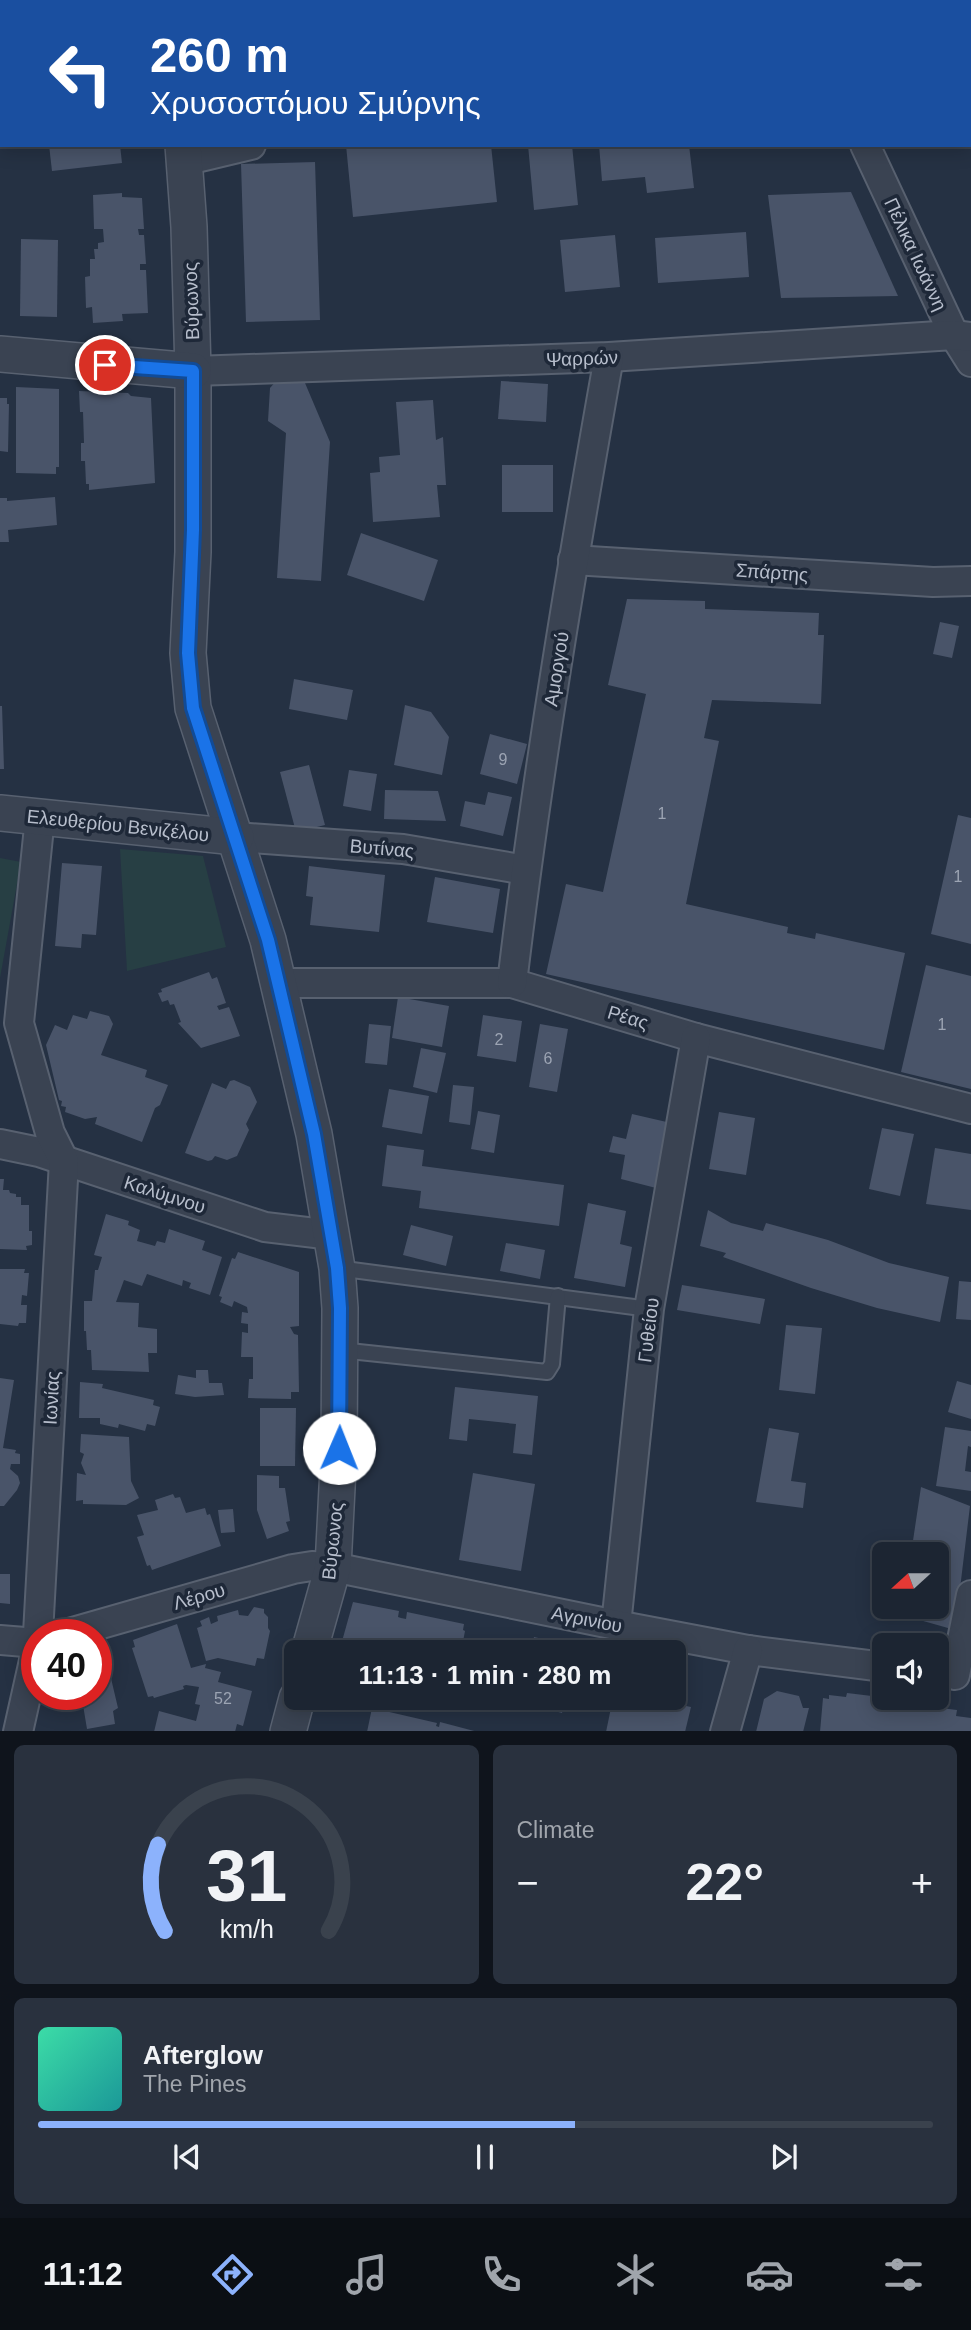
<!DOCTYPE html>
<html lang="en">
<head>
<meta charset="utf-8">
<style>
  body { margin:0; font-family:Helvetica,sans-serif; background:#29313e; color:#f1f3f6; height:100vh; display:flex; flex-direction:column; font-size:26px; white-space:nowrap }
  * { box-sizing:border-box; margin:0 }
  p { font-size:23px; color:#a0a5ac }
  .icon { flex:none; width:38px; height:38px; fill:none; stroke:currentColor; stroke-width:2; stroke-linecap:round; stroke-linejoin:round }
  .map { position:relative; height:1731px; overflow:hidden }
  .panel { display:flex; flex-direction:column; gap:14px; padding:14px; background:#0f141c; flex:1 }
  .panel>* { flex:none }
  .banner { position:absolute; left:0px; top:0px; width:971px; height:147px; box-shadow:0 4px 18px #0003,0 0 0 2px #3a424d; background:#1a4fa0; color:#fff; overflow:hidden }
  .needle { width:46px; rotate:249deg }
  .tools { position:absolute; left:872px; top:1542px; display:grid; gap:14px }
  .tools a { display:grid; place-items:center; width:77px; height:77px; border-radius:10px; background:#1c2532; box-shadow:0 4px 18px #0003,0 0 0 2px #3a424d; font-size:35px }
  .speed { position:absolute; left:21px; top:1619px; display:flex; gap:14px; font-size:35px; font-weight:700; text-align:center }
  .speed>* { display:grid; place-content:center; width:91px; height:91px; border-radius:50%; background:#1c2532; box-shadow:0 4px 18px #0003,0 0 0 2px #3a424d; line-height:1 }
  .speed .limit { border:10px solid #d22; background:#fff; color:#111 }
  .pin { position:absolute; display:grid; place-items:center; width:60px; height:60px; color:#fff; margin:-30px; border:4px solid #fff; border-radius:50%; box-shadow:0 2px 7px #0007 }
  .me { position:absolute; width:77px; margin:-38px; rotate:1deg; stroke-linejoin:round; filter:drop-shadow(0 0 5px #0008) }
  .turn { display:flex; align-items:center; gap:24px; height:147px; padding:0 35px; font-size:32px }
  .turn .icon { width:91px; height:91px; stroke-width:2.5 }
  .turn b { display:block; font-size:49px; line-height:60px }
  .big { font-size:52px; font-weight:800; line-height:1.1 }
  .panel .widget { flex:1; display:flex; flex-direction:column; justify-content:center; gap:10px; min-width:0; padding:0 24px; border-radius:10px; background:#29313e }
  .panel .dial { align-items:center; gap:0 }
  .dial svg { height:182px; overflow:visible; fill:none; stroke:#3a424d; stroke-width:7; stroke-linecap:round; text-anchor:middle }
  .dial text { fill:#f1f3f6; stroke:none }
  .song { display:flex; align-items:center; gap:21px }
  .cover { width:84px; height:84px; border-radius:10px; background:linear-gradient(135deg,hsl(160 70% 55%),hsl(180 70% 35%)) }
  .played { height:7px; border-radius:4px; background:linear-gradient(90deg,#8cb2fc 60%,#3a424d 60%) }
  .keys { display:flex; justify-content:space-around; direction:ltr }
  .heat { display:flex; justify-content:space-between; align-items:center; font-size:38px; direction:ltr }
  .panel .tiles { flex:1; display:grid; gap:14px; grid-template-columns:1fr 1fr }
  .widget:last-child { grid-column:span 2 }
  .trip { position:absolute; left:284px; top:1640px; width:402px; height:70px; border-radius:10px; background:#1c2532; box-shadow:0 4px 18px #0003,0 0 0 2px #3a424d; font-weight:800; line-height:70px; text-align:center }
  .tab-bar { display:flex; height:112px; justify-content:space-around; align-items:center; background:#0b0f14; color:#a0a5ac }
  .tab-bar .icon { width:49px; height:49px }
  .tab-bar .selected { color:#8cb2fc }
  .tab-bar b { font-size:32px; color:#f1f3f6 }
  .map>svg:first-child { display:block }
</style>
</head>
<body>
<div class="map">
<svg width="971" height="1732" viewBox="0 0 971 1732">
  <rect width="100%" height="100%" fill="#253143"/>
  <g fill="#273f44">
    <path d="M120,849L203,856L226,947L127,971Z"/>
    <path d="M0,858L21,862L0,978Z"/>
  </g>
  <g fill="#495469">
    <path d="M49,145H120L122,163L52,171Z"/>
    <path d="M346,145H491L497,202L353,217Z"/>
    <path d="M528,145H572L578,205L534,210Z"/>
    <path d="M599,145H689L694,188L647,193L645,177L602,181Z"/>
    <path d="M315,162L320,320L246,322L241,164Z"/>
    <path d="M851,192L898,296L781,298L768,195Z"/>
    <path d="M122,193V197L142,198L144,229H138L139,235H144L146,264H140V270H146L148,313L122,314L123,321L93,323L92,307L86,308L85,277L90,276V259H95L94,249H98V243L104,242L103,229H94L93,195Z"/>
    <path d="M746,232L749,277L658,283L655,238Z"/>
    <path d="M615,235L620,287L565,292L560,240Z"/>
    <path d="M21,239L58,240L57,317L20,316Z"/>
    <path d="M277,380L305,383L330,442L321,581L277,578L286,433L268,421L270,388Z"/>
    <path d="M501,381L548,384L546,422L498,419Z"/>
    <path d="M16,387L59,389V467H56V474L16,473Z"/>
    <path d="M79,391L128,393L131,396L151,398L155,483L89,490V484H86L85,461H81V443H84L83,412H80Z"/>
    <path d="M0,398H7V404H9L8,452L0,451Z"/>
    <path d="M433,400L436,440L443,437L446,485H437L440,517L373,522L370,473L380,472L379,457L400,455L396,402Z"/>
    <rect x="502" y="465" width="51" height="47"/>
    <path d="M55,497L57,525L8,530L9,542H0V498H7V501Z"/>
    <path d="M361,533L438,560L424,601L347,575Z"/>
    <path d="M627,599L705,601V609L819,613L818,635H824L821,704L712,700L704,738L719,741L686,904L788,927L787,933L815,939L816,933L905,953L884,1050L546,974L566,884L603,892L646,694L608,685Z"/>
    <path d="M940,622L959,626L952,658L933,654Z"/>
    <path d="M294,679L353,690L347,720L289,709Z"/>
    <path d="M405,705L431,712L449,737L442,775L394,765Z"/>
    <path d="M0,706H2L4,769H0Z"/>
    <path d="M490,734L527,744L517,784L480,774Z"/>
    <path d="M309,765L325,825L296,832L280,772Z"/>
    <path d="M349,770L377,774L371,811L343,806Z"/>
    <path d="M385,790L438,791L446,821L384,819Z"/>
    <path d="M488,792L512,797L503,836L460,826L465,801L485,805Z"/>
    <path d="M958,815L971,818V944L931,934Z"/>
    <path d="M62,863L102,866L96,935L82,934L81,948L55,946Z"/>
    <path d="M309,866L385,875L379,932L310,925L313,897L306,896Z"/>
    <path d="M435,877L500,889L493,933L427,922Z"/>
    <path d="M926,965L971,976V1089L901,1072Z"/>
    <path d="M209,972L212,979L217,977L226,1003L217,1006L219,1010L229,1007L240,1036L201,1048L178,1023L181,1022L174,1004L170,1005L168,1000L162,1002L158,993L162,992L161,989Z"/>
    <path d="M398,997L449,1006L442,1047L392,1038Z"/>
    <path d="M90,1011L109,1016L113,1024L101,1055L147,1070L145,1077L168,1085L160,1105L155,1108L142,1142L95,1124L97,1117L85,1119L65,1112L66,1107L61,1106L62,1101L59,1100L46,1045L55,1025L67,1030L73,1015L87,1019Z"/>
    <path d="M483,1015L522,1021L516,1062L477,1056Z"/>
    <path d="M369,1024L391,1026L387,1065L365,1063Z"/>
    <path d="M540,1024L568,1029L557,1092L529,1087Z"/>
    <path d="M421,1048L446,1053L437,1093L413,1087Z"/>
    <path d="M234,1080L250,1087L257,1102L246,1124L249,1130L237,1156L227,1160L215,1156L212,1160L208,1161L185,1153L212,1083L226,1089L230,1081Z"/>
    <path d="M453,1085L474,1087L470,1125L449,1122Z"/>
    <path d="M389,1089L429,1096L422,1134L382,1127Z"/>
    <path d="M478,1111L500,1115L494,1153L471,1149Z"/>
    <path d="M719,1112L755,1118L746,1175L709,1169Z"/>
    <path d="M632,1114L671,1123L656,1188L621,1179L625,1155L609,1152L613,1136L626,1139Z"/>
    <path d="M882,1128L914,1134L900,1196L869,1189Z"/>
    <path d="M387,1145L424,1150L422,1166L564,1185L559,1226L419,1208L421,1191L382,1186Z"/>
    <path d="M935,1148L971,1154V1210L926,1204Z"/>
    <path d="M0,1179H4L3,1190H9L10,1193L16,1194V1197H21V1205H29V1231H32V1245L26,1246L27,1250L0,1249Z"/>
    <path d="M588,1203L626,1211L620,1244L632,1247L625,1287L574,1278Z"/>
    <path d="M708,1210L731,1223L763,1231L766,1223L828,1240L889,1263L949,1277L940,1322L877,1308L811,1288L723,1257L726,1253L700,1246Z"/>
    <path d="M106,1214L129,1221L128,1225L140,1230L137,1241L155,1246L157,1241L165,1243L169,1229L205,1241L202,1250L222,1257L210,1295L189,1288L191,1283L183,1280L182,1286L147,1274L142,1286L124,1280L116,1302L139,1303L138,1327L157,1329V1353H148L149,1372L92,1370L91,1350H87L86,1331H84V1301H92L95,1270H98L102,1257L94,1255Z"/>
    <path d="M411,1225L453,1236L446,1266L403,1255Z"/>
    <path d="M506,1243L545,1250L540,1279L500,1271Z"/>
    <path d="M238,1252L299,1272V1326L290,1327L294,1334L298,1335L299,1392H291V1399L248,1398L249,1379H253V1357H241L242,1332L248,1333V1324L241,1323L242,1312L248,1313L247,1307L234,1301L232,1307L220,1302L222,1297L219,1296L232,1258L235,1259Z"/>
    <path d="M0,1269H25L24,1273H29L27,1296L22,1295L21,1305H27L26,1323H19L18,1326L0,1324Z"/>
    <path d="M959,1281L971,1282V1320L956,1319Z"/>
    <path d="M682,1285L765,1299L760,1324L677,1310Z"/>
    <path d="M786,1325L822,1328L815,1394L779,1390Z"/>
    <path d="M196,1370H208L209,1383H222L224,1395L195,1397L175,1394L178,1375L196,1378Z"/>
    <path d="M0,1378L14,1380L3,1448L16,1450L15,1453L20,1454V1464H11L10,1469L18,1476L20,1483L17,1490L4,1506H0Z"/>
    <path d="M957,1381L971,1385V1419L948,1412Z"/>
    <path d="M80,1382L103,1384L102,1388L154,1400L153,1405L160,1407L155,1426L147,1424L145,1431L119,1424L118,1428L100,1424V1418H79Z"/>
    <path d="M455,1387L538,1396L532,1455L513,1453L516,1424L469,1419L467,1441L449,1439Z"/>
    <path d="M260,1408H296L295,1466H260Z"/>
    <path d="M945,1427L971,1431V1447L968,1446L965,1471L971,1472V1491L936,1486Z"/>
    <path d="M769,1428L799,1433L791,1481L806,1483L803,1508L756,1502Z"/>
    <path d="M81,1434L129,1437L131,1481L139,1498L126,1505L83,1504V1500L76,1501L77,1473L86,1475L81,1463L84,1454L80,1452Z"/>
    <path d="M473,1473L535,1484L521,1571L459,1560Z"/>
    <path d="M257,1475L279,1476V1488H285L290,1521L286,1522L289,1531L267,1539L257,1510Z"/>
    <path d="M921,1487L970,1506L955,1630L902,1615L904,1606H936V1554H911Z"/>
    <path d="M173,1494L175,1498L180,1497L186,1513L205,1508L207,1515L210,1514L221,1546L152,1570L150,1565L147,1566L137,1537L144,1535L137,1515L158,1510L155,1500Z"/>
    <path d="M233,1509L235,1532L221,1533L218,1510Z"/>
    <path d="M0,1574H10V1604L0,1603Z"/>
    <path d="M353,1602L399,1611L398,1617L401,1618L406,1619L407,1612L464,1624L463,1630L465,1631L461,1652H339Z"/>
    <path d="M254,1607L264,1609V1613L268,1617V1628L270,1631L264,1659L257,1658L255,1666L218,1658L206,1661L197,1628L202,1626L200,1621L209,1617L211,1624L218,1621L217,1616L238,1610L239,1615L248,1616Z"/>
    <path d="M177,1624L191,1668L206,1664L205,1668L221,1672L218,1682L252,1691L243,1726L237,1724L235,1732H154L159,1711L196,1721L200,1705L195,1704L199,1687L186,1685L183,1686L184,1689L154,1698L153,1696L148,1697L132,1648L135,1647L133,1640Z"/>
    <path d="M534,1637L587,1649L586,1652H525L526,1646L532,1647Z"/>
    <path d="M97,1665L101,1677L110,1674L118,1708L113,1711L115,1724L87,1729L83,1705L59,1700L60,1694H96Z"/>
    <path d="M777,1691L799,1696L803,1708H809L803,1732H756L764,1699Z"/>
    <path d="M847,1693L872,1696V1700L890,1702V1706L894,1707L893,1709H900V1706L920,1708V1712H924L925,1706L957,1710L956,1716L971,1718V1732H820L823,1698L829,1699V1695L846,1697Z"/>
    <path d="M534,1698H582L578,1712L563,1709L562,1713L532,1705Z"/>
    <path d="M613,1698H648L691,1707L685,1732H606Z"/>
    <path d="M372,1708L437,1723L436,1726L439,1727L440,1722L478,1732H367Z"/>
  </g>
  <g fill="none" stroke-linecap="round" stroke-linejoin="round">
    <g stroke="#586170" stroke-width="18">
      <g id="service">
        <path d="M337,1268L649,1309"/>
        <path d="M340,1350L547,1372L552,1364L558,1296"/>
      </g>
    </g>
    <g stroke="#586170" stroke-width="32">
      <g id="minor">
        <path d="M797,0L798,2"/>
        <path d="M853,2L865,0"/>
        <path d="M865,145L954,335L971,362"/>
        <path d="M184,161L251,145"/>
        <path d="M193,371L609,357L954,335L971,337"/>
        <path d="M573,560L933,582L971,581"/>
        <path d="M236,837L403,849L526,870"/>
        <path d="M278,983H512L696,1038L971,1109"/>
        <path d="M512,983C537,773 572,565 609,357"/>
        <path d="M0,1144L39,1152L265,1227L332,1235"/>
        <path d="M616,1625L649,1309L696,1038"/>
        <path d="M38,1634L64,1161L50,1133L19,1023L40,817"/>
        <path d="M66,1634L293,1569L312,1566L333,1567L616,1625L748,1650L884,1667"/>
        <path d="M0,1640L37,1643"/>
        <path d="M955,1675L971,1595"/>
        <path d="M18,1732L37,1647"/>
        <path d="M725,1732L748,1650"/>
      </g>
    </g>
    <g stroke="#586170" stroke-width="38">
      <g id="tertiary">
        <path d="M166,0L167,2"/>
        <path d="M183,145L189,227L193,371V552L188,653L193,708L268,940L314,1134L337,1268L340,1308L339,1448L333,1567L309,1652"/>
        <path d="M0,354L193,371"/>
        <path d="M0,813L236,837"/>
        <path d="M288,1732L297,1698"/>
      </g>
    </g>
    <path stroke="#465c60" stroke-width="4.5" stroke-dasharray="5 5" stroke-linecap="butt" d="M429,2L431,0"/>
    <use href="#service" stroke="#3a4352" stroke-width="14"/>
    <use href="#minor" stroke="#3a4352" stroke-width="28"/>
    <use href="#tertiary" stroke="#3a4352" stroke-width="35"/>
  </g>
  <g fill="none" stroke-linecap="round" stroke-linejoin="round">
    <g stroke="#114b97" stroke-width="18">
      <path id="route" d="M105,365L193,371V530L188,653L193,708L268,940L314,1134L337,1268L340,1308L339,1448"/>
    </g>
    <use href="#route" stroke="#1a73e8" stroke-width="12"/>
  </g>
  <g text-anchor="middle" stroke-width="7" stroke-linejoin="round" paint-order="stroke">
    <g font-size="16" fill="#9ca4b3">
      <text x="503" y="765">9</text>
      <text x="662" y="819">1</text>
      <text x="958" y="882">1</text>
      <text x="942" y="1030">1</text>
      <text x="499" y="1045">2</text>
      <text x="548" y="1064">6</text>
      <text x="223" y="1704">52</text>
    </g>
    <g font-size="19" fill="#b7becc" stroke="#1e2838">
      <text transform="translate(916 254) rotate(65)" y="7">Πέλικα Ιωάννη</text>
      <text transform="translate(191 301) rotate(-92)" y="7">Βύρωνος</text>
      <text transform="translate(582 358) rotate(-2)" y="7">Ψαρρών</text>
      <text transform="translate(772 572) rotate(4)" y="7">Σπάρτης</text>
      <text transform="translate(556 669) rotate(-81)" y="7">Αμοργού</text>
      <text transform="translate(118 825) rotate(6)" y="7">Ελευθερίου Βενιζέλου</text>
      <text transform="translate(382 848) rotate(5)" y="7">Βυτίνας</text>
      <text transform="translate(628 1017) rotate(17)" y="7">Ρέας</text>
      <text transform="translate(165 1194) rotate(18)" y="7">Καλύμνου</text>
      <text transform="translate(648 1330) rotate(-83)" y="7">Γυθείου</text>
      <text transform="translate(51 1398) rotate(-87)" y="7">Ιωνίας</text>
      <text transform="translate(332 1541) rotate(-84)" y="7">Βύρωνος</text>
      <text transform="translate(199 1596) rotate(-16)" y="7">Λέρου</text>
      <text transform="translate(587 1619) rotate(11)" y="7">Αγρινίου</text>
    </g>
  </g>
</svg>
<div class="tools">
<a><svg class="needle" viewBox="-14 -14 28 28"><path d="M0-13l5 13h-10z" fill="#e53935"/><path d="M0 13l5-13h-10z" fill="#a0a5ac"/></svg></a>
<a><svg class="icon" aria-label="sound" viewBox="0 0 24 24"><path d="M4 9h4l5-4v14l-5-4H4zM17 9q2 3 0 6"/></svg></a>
</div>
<div class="speed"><div class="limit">40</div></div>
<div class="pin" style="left:105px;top:365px;background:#d93025"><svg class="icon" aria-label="arrive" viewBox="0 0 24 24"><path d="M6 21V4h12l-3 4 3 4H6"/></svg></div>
<svg class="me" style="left:339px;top:1448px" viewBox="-20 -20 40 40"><circle r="19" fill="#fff"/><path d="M0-13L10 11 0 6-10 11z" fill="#1a73e8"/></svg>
<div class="trip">11:13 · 1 min · 280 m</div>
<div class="banner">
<div class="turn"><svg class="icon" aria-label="left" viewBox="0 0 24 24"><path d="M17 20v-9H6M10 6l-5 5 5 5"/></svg><div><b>260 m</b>Χρυσοστόμου Σμύρνης</div></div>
</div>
</div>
<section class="panel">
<div class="tiles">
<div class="widget dial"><svg viewBox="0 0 100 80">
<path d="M14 69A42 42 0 1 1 86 69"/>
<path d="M14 69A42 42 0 0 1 11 31" stroke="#8cb2fc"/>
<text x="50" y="56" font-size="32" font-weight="700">31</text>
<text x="50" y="72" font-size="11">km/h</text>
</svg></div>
<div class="widget"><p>Climate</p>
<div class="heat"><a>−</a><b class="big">22°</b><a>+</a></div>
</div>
<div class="widget">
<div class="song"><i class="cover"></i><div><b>Afterglow</b><p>The Pines</p></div></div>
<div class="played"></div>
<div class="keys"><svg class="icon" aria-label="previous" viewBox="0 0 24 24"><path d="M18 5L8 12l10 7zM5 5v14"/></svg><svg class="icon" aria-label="pause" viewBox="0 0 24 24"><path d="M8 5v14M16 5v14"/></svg><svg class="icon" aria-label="next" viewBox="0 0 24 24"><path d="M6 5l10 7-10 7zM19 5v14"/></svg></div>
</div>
</div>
</section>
<nav class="tab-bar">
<b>11:12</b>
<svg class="icon selected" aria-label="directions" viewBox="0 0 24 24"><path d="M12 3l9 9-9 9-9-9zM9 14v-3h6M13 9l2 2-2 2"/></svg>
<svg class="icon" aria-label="music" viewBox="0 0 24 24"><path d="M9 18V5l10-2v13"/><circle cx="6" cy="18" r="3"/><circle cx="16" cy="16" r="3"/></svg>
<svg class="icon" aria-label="phone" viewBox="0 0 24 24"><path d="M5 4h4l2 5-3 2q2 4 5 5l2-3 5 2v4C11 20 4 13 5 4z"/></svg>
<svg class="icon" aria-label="climate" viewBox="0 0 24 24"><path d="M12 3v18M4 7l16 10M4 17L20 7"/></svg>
<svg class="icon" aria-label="car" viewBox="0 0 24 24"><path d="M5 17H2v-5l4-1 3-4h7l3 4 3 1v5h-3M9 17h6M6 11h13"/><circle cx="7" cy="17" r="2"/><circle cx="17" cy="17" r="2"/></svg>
<svg class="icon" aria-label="filters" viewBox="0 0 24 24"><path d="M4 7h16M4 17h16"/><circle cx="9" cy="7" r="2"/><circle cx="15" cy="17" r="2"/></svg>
</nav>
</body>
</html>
